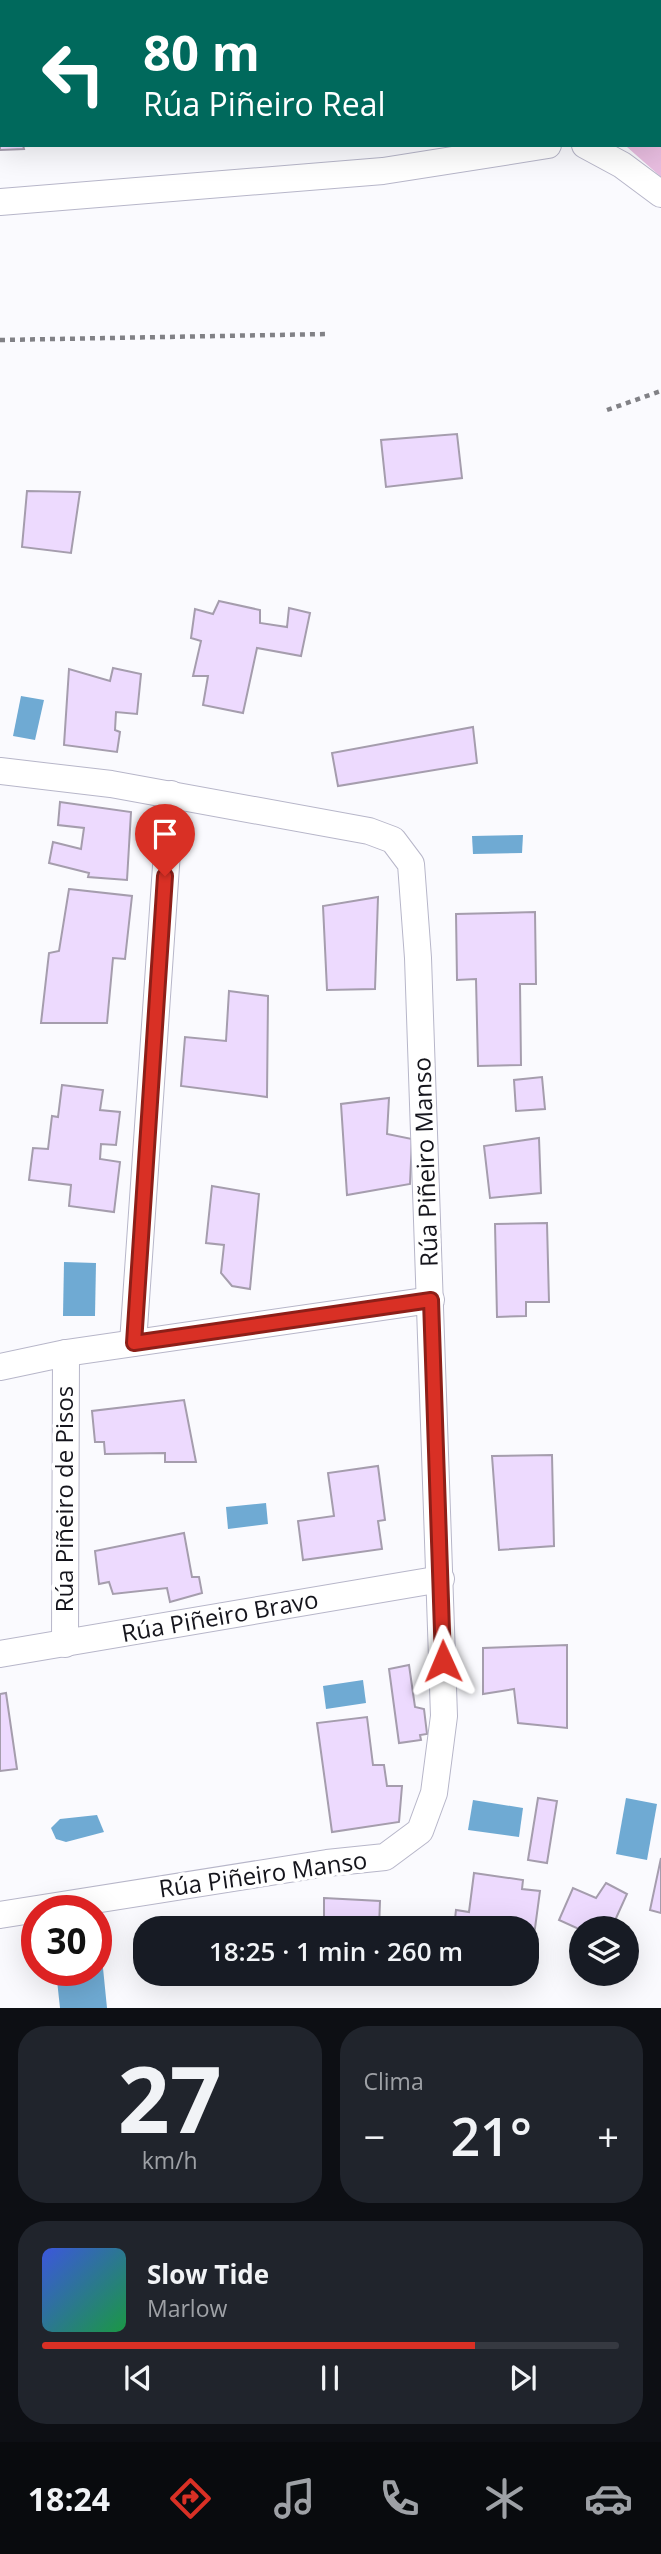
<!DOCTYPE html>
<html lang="es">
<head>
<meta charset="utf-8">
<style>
  body { margin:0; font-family:"Open Sans",sans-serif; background:#20242c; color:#f1f3f6; height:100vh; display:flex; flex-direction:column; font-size:26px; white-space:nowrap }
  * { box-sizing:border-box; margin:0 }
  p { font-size:23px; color:#9ea1a6 }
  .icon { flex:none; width:38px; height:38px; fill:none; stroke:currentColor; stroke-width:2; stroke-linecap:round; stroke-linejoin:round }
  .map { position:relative; height:2008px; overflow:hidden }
  .panel { display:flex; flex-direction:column; gap:18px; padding:18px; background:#0d0f14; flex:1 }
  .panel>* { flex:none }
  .banner { position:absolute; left:0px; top:0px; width:662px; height:147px; box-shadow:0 7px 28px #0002; background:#00695c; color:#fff; overflow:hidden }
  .controls { position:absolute; left:569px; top:1916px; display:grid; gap:14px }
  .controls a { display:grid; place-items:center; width:70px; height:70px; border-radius:50%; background:#171b24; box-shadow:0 7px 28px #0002; font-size:35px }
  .speed { position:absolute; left:21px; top:1895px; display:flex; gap:14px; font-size:35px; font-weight:700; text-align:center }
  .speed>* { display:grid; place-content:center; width:91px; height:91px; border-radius:50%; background:#171b24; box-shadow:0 7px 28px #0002; line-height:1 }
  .speed .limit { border:10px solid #d22; background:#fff; color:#111 }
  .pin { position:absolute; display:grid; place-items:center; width:60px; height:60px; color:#fff; margin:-72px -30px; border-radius:50% 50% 50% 0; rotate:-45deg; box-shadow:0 0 7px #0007 }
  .pin .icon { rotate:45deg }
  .me { position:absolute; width:77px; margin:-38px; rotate:359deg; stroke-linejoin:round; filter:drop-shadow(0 0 5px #0008) }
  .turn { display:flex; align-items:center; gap:24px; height:147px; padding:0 28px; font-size:32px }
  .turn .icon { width:91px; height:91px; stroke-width:2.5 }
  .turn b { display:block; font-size:49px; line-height:60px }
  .big { font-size:52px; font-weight:600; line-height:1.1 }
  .panel .widget { flex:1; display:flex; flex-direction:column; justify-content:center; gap:10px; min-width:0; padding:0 24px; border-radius:28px; background:#20242c }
  .panel .dial { align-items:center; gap:0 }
  .dial b { font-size:91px; line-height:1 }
  .song { display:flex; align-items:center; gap:21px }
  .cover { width:84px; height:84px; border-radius:10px; background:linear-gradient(135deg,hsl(230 70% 55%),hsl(140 70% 35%)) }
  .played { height:7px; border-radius:4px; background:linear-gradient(90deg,#d93025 75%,#363941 75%) }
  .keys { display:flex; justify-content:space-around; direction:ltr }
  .heat { display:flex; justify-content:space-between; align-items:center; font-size:38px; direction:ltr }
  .panel .tiles { flex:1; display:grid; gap:18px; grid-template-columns:1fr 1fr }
  .widget:last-child { grid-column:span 2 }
  .trip { position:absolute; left:133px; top:1916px; width:406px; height:70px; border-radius:28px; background:#171b24; box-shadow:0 7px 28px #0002; font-weight:600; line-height:70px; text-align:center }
  .tab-bar { display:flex; height:112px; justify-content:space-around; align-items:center; background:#090b0e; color:#9ea1a6 }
  .tab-bar .icon { width:49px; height:49px }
  .tab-bar .active { color:#d93025 }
  .tab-bar b { font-size:32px; color:#f1f3f6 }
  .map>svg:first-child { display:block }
</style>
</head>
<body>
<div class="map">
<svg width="661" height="2008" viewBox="0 0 661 2008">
  <rect width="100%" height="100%" fill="#fafafe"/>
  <path fill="#e8bde0" d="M384,0H661V177L627,147L476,145H660V2Z"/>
  <g fill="#6faad3">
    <path d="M21,696L44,700L35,740L13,736Z"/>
    <path d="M523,835L522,853L473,854L472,836Z"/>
    <path d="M64,1262L96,1263L95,1316H63Z"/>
    <path d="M266,1503L268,1524L228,1529L226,1507Z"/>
    <path d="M363,1680L366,1703L326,1709L323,1686Z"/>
    <path d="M626,1798L657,1804L647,1860L616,1854Z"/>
    <path d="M473,1800L523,1808L519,1837L468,1830Z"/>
    <path d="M97,1815L104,1832L66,1842L56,1839L51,1828L60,1819Z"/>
    <path d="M100,1938L107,2008H60L56,1971L96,1970V1939Z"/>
  </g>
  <g fill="#eddafe" stroke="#a59dad" stroke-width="2">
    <path d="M0,84L2,145H23L24,149L0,150Z"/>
    <path d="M457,434L462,478L386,487L381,440Z"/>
    <path d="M27,491L80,492L71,553L22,547Z"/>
    <path d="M219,601L260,610V623L287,627L289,608L310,613L301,656L257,648L243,713L203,705L208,676H193L201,641L191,638L195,609L213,614Z"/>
    <path d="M113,668L141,674L137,714L116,712L115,730L120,732L117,752L64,745L69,669L110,681Z"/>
    <path d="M473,727L477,763L338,786L332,753Z"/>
    <path d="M60,802L131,812L127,880L88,877L89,873L49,863L53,842L81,849L84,828L58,825Z"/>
    <path d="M69,889L132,896L125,959L113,958L107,1023H41L49,953L59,951Z"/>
    <path d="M378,897L375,989L327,990L323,906Z"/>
    <path d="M535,912L536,984H520L521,1065L478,1066L476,979L457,980L456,914Z"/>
    <path d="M229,991L268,996L267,1097L181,1086L185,1037L226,1041Z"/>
    <path d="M542,1077L545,1109L516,1111L514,1080Z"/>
    <path d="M62,1085L103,1090L100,1110L120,1112L116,1145L101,1144L100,1159L120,1162L114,1212L69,1206L71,1185L29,1180L33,1148L48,1149L52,1116L58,1117Z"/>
    <path d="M389,1098L387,1134L412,1139L410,1184L347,1195L341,1104Z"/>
    <path d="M539,1138L541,1193L490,1198L484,1146Z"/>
    <path d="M212,1186L259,1194L250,1289L232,1286L221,1273L224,1245L206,1243Z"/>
    <path d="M547,1223L549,1302H526V1316L497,1317L495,1224Z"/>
    <path d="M184,1400L196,1462H165V1453L105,1454L104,1442H95L92,1411Z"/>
    <path d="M552,1455L554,1546L499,1550L492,1456Z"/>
    <path d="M378,1466L385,1520L378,1521L382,1549L303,1560L298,1521L334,1516L328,1473Z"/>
    <path d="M184,1533L192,1577H199L202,1593L170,1602L167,1588L113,1594L109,1582L99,1584L95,1551Z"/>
    <path d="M567,1645V1728L518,1723L514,1689L483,1694V1648Z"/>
    <path d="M409,1665L415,1707L424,1709L427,1734L420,1735L421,1740L399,1743L389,1669Z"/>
    <path d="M6,1693L17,1769L0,1771V1694Z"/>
    <path d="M367,1717L373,1765H384L387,1786H402L399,1822L332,1832L317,1723Z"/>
    <path d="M538,1798L557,1801L547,1863L528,1860Z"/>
    <path d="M661,1858V1913L650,1910Z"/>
    <path d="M474,1873L523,1880L522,1889L540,1891L533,1943L527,1942V1928H454L456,1910L469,1912Z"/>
    <path d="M606,1883L627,1894L612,1927L615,1928L581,1930L559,1920L573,1888L596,1898Z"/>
    <path d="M324,1898L380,1901L379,1928H324Z"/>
  </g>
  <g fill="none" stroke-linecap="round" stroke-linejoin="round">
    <g stroke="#b7b6c9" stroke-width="28">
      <g id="minor">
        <path d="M585,145L622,165L661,194"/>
        <path d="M0,202L383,171L548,145"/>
        <path d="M0,771L111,784L369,831L393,840L411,864L418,958L444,1716L434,1793L420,1831L385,1857L327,1863L0,1915"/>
        <path d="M133,1343L171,794"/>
        <path d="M0,1367L66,1353L431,1300"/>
        <path d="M65,1644L66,1353"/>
        <path d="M0,1654L441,1579"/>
      </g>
    </g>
    <g stroke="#818186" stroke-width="4.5" stroke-dasharray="5 5" stroke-linecap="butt">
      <path d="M0,340L328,334"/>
      <path d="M607,410L661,391"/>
    </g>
    <use href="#minor" stroke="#fff" stroke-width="26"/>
  </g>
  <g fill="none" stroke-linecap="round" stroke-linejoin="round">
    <g stroke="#8d1f18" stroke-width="18">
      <path id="route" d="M165,876L134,1343L431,1300L443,1661"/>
    </g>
    <use href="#route" stroke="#d93025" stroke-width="12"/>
  </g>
  <g text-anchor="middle" stroke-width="7" stroke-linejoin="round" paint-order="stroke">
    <g font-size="24" fill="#15151c" stroke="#fff">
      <text transform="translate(426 1162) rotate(-92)" y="8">Rúa Piñeiro Manso</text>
      <text transform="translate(65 1499) rotate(-90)" y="8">Rúa Piñeiro de Pisos</text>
      <text transform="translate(220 1617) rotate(-10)" y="8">Rúa Piñeiro Bravo</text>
      <text transform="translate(263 1875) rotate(-8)" y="8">Rúa Piñeiro Manso</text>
    </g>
  </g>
</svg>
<div class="controls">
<a><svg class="icon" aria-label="layers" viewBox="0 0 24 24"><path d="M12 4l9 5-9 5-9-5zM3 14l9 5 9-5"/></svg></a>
</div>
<div class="speed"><div class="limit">30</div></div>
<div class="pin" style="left:165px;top:876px;background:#d93025"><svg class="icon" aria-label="arrive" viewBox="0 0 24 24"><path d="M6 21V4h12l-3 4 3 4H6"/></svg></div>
<svg class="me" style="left:443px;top:1661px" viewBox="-20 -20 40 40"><path d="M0-17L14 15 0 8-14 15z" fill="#d93025" stroke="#fff" stroke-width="4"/></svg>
<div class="trip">18:25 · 1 min · 260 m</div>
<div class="banner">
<div class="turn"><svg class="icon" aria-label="left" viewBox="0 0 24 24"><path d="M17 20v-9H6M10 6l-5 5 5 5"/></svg><div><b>80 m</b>Rúa Piñeiro Real</div></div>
</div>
</div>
<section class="panel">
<div class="tiles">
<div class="widget dial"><b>27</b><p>km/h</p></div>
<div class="widget"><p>Clima</p>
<div class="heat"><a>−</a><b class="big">21°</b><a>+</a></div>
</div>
<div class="widget">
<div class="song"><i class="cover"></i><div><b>Slow Tide</b><p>Marlow</p></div></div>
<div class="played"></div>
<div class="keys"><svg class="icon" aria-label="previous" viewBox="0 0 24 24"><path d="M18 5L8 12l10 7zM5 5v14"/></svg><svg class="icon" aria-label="pause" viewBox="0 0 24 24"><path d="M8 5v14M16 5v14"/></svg><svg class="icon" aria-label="next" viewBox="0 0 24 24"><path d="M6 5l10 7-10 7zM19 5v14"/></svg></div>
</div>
</div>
</section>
<nav class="tab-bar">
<b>18:24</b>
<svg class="icon active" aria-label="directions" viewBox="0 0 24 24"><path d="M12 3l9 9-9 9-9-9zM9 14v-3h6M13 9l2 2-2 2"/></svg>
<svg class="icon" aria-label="music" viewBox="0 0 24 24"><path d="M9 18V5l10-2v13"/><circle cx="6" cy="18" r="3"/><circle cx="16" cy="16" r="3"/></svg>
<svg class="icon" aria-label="phone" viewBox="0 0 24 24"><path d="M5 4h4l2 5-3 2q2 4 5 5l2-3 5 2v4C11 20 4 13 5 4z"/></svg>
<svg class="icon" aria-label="climate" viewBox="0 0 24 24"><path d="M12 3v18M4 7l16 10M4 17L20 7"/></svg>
<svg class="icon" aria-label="car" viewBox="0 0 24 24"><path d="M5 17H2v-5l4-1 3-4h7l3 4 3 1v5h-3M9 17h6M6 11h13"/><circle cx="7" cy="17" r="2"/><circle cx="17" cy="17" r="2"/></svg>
</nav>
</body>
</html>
